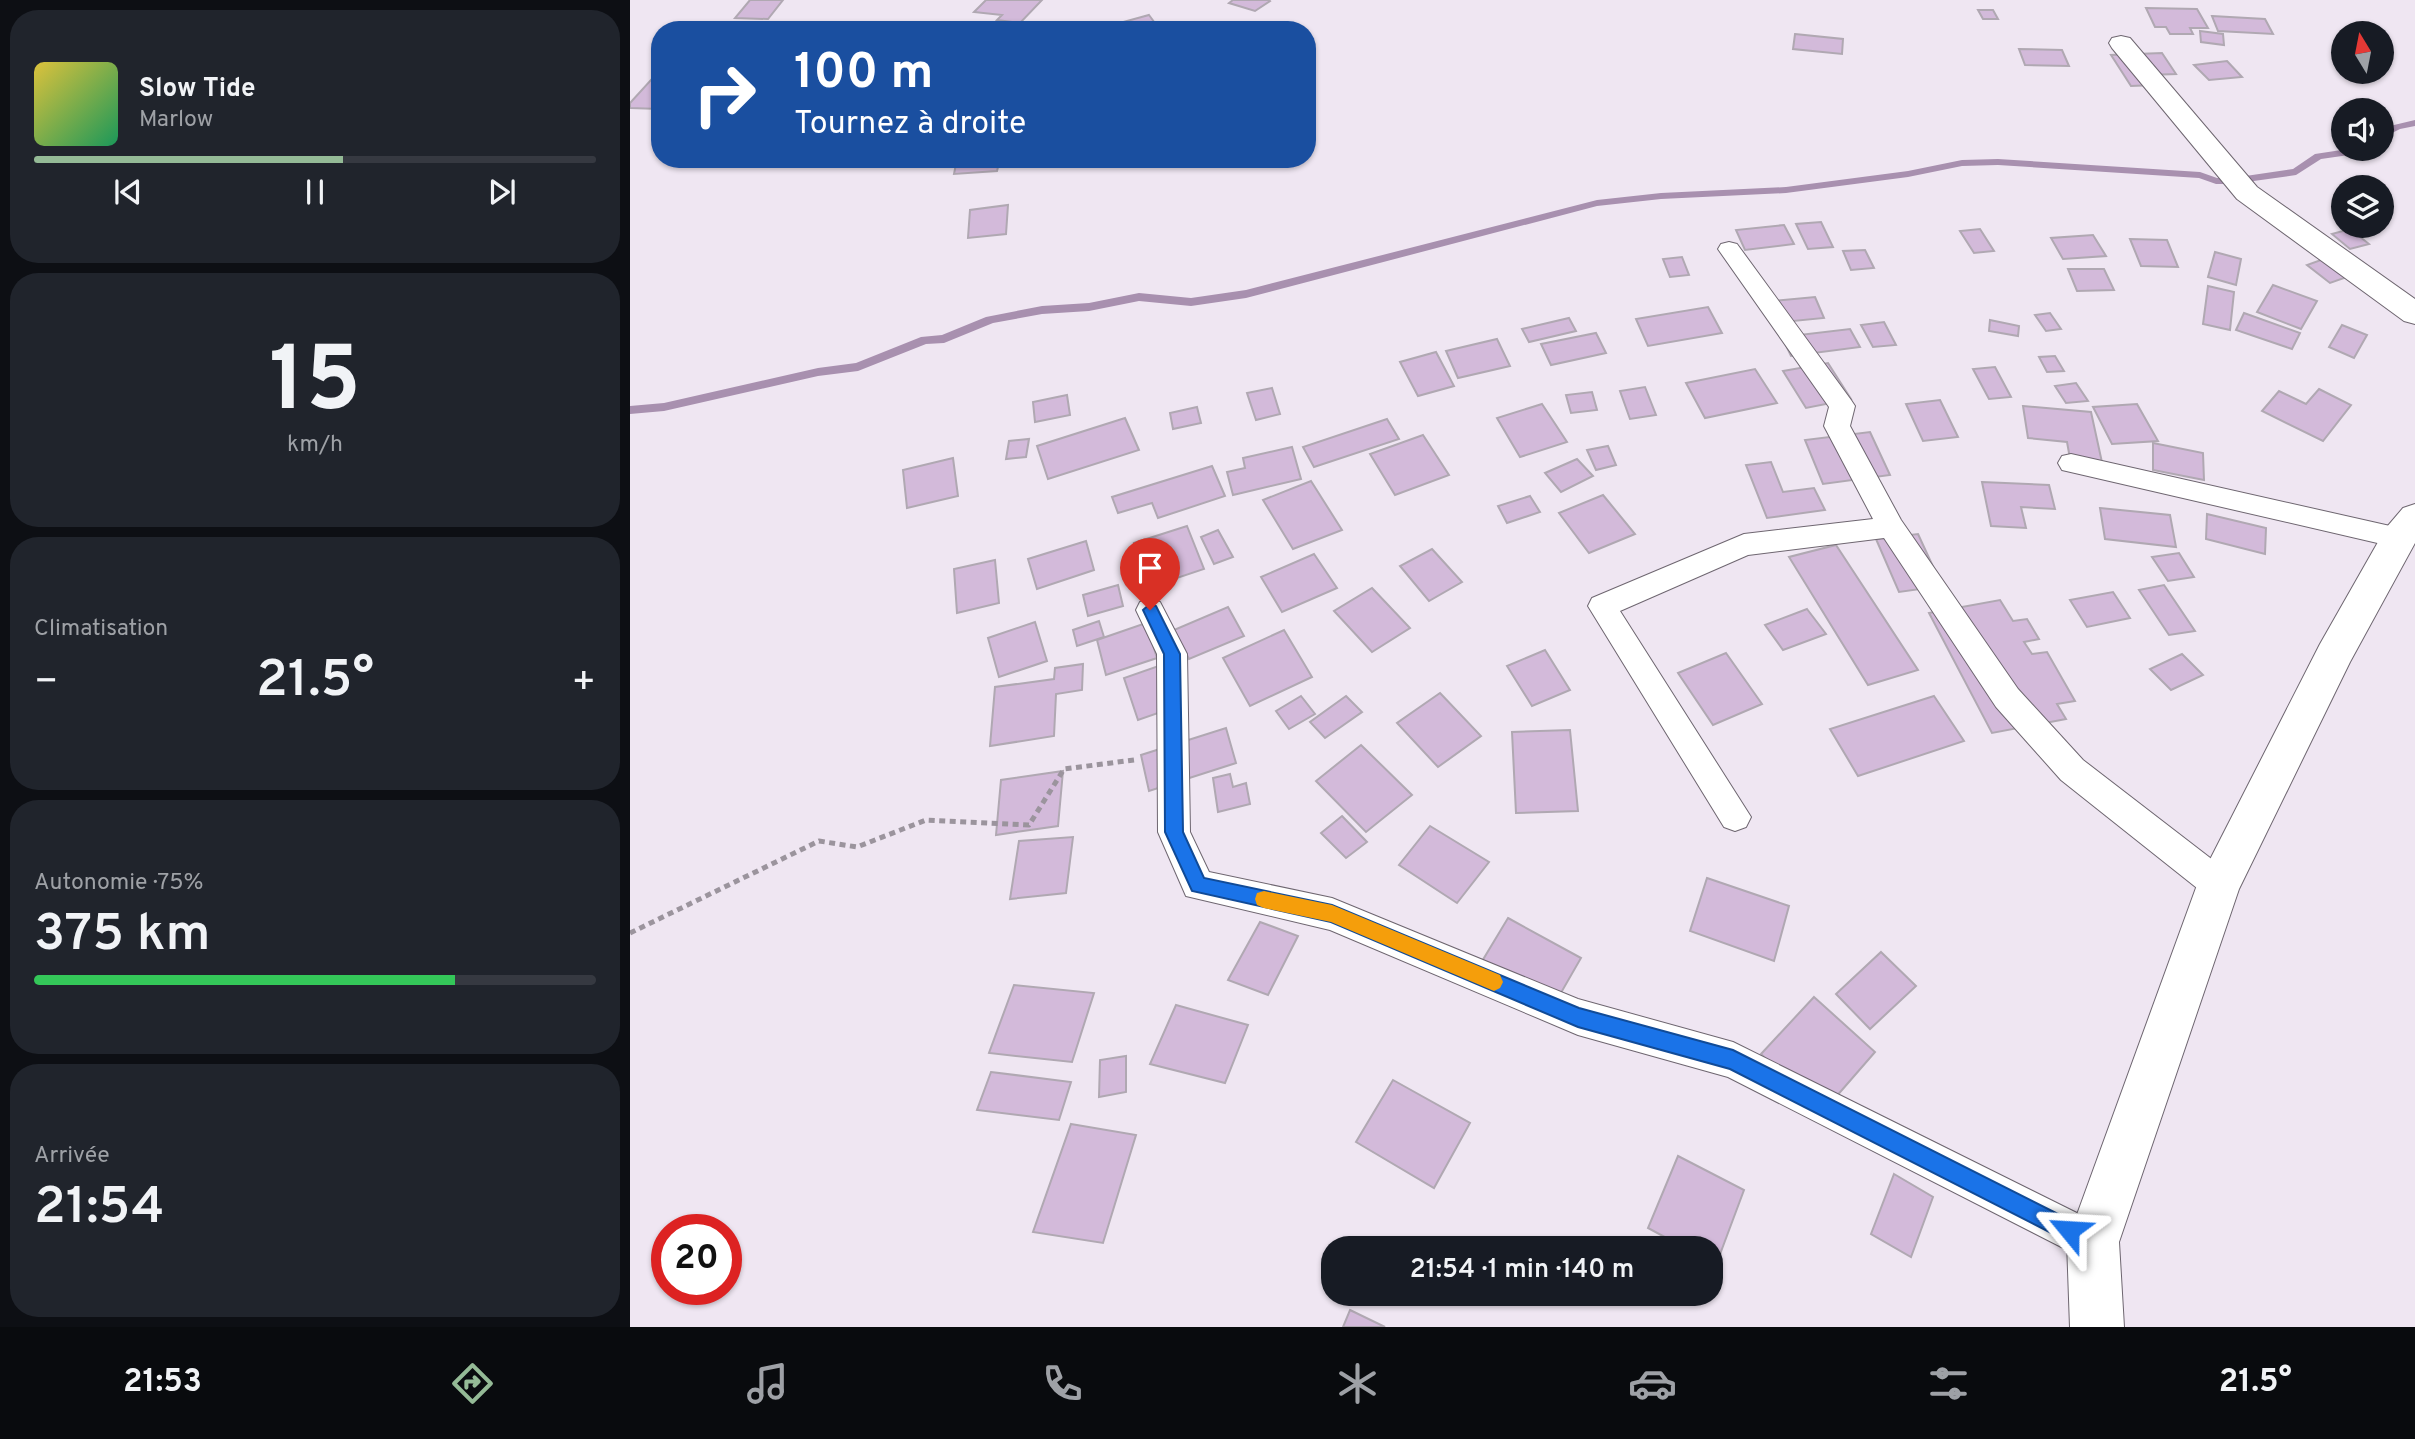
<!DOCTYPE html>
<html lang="fr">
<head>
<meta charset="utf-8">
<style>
  body { margin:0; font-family:Overpass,sans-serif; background:#20242c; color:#f1f3f6; height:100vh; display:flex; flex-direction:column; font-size:26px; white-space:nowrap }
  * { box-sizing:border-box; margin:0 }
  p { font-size:23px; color:#9ea1a6 }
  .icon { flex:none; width:38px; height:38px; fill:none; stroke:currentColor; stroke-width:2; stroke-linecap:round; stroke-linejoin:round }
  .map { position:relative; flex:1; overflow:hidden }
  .side { display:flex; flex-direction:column; gap:10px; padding:10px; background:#0d0f14; width:630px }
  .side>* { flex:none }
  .guide { position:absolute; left:21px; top:21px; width:665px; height:147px; border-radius:28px; box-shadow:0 2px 5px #0004; background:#1a4fa0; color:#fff; overflow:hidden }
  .needle { width:46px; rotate:350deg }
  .fabs { position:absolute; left:1701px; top:21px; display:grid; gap:14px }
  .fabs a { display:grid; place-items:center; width:63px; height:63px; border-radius:50%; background:#171b24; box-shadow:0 2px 5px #0004; font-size:35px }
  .speed { position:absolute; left:21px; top:1214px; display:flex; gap:14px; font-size:35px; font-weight:700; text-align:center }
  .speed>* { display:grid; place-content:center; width:91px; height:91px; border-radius:50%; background:#171b24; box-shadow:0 2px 5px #0004; line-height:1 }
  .speed .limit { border:10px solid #d22; background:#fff; color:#111 }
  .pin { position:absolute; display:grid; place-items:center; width:60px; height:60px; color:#fff; margin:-72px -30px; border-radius:50% 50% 50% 0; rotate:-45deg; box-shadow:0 0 7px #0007 }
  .pin .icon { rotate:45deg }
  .me { position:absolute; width:77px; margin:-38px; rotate:297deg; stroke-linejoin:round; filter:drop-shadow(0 0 5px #0008) }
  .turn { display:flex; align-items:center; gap:24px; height:147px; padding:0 28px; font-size:32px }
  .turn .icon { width:91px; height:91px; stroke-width:2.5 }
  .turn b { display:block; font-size:49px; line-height:60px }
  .big { font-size:52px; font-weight:600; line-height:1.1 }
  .side .tile { flex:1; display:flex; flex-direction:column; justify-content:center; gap:10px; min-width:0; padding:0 24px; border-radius:28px; background:#20242c }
  .side .dial { align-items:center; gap:0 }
  .dial b { font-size:91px; line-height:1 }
  .song { display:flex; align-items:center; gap:21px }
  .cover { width:84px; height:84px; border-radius:10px; background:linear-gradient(135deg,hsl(50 70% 55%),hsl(150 70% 35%)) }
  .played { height:7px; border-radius:4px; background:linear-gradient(90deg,#94ba96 55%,#363941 55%) }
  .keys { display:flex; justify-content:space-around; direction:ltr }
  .heat { display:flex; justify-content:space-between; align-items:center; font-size:38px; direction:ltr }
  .charge { height:10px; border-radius:5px; background:linear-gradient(90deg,#34c759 75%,#363941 0) }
  .trip { position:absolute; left:691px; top:1236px; width:402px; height:70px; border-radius:28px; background:#171b24; box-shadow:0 2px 5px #0004; font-weight:600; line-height:70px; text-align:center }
  .tabs { display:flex; height:112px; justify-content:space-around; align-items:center; background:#090b0e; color:#9ea1a6 }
  .tabs .icon { width:49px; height:49px }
  .tabs .current { color:#94ba96 }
  .tabs b { font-size:32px; color:#f1f3f6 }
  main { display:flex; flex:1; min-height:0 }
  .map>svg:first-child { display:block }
</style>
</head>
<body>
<main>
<section class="side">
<div class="tile">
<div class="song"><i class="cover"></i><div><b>Slow Tide</b><p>Marlow</p></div></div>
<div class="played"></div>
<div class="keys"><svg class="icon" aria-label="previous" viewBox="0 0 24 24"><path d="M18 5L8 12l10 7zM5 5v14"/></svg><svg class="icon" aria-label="pause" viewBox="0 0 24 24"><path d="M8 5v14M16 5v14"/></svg><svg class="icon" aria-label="next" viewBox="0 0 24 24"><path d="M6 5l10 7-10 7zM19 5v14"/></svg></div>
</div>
<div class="tile dial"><b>15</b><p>km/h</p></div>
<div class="tile"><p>Climatisation</p>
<div class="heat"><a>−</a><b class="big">21.5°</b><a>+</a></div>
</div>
<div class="tile"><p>Autonomie · 75%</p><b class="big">375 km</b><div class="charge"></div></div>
<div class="tile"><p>Arrivée</p><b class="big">21:54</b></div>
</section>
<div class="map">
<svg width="1785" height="1327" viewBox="0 0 1785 1327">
  <rect width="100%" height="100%" fill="#efe6f2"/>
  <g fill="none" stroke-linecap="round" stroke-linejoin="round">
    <g fill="#a890af" fill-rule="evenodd">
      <path d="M1785,120V126L1770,129L1752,138V131L1764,125Z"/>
      <path d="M1718,149H1731L1719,155L1691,159L1666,175L1602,184H1586L1569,178L1368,165L1332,166L1278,177L1156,193L1031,199L967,206L616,298L561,306L509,301L459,311L412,314L363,323L314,343L296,344L228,371L188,376L34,411L0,414V406L34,403L188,368L226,363L291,337L312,335L356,317L412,306L459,303L509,293L561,298L616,290L967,200L1031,193L1156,187L1278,171L1332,160L1368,159L1570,172L1587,178H1602L1663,169L1685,154Z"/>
    </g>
  </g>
  <g fill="#d3bada" stroke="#b0a8b2" stroke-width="2">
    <path d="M120,0H153L138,19L105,18Z"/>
    <path d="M356,0H412L390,23L367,20L372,15L344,12Z"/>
    <path d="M603,0H639L640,1L625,11L599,3Z"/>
    <path d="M1516,8L1567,9L1578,28H1560L1563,34H1540L1536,27H1525Z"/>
    <path d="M1348,10H1363L1368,19H1353Z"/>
    <path d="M519,15L530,30H499L493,22Z"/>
    <path d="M1582,16L1635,19L1643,34L1588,31Z"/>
    <path d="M1570,31L1593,34L1594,45L1571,42Z"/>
    <path d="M1165,34L1213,39L1212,54L1163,49Z"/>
    <path d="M1389,49L1432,50L1439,66L1395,65Z"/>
    <path d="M1532,53L1546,74L1517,75L1524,85L1501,86L1481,55Z"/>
    <path d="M1597,61L1612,77L1579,80L1564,65Z"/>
    <path d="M30,70V109L0,108V103Z"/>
    <path d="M327,159H370L367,171L324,174Z"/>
    <path d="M520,159H580L520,166Z"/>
    <path d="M378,205L376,234L338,238L340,210Z"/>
    <path d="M1191,222L1203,247L1178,249L1166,224Z"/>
    <path d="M1154,225L1164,244L1115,250L1106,230Z"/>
    <path d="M1350,229L1364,251L1344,253L1330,231Z"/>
    <path d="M1720,229L1739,244L1720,249L1702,234Z"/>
    <path d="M1463,235L1476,256L1433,259L1421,238Z"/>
    <path d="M1500,239L1537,240L1548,267L1511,266Z"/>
    <path d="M1235,250L1244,268L1221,270L1213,251Z"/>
    <path d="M1585,252L1611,259L1606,285L1578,277Z"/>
    <path d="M1713,252L1737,270L1700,283L1677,265Z"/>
    <path d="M1052,257L1059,275L1040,277L1033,259Z"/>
    <path d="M1438,269H1474L1484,290L1447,291Z"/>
    <path d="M1643,285L1687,301L1671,329L1627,312Z"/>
    <path d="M1578,286L1604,292L1600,330L1573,324Z"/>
    <path d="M1185,297L1194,318L1153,322L1144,301Z"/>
    <path d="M1078,307L1092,333L1018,346L1006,319Z"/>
    <path d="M1420,313L1431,329L1416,331L1405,315Z"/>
    <path d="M1614,313L1670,333L1662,349L1606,330Z"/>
    <path d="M939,318L946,331L899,342L892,329Z"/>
    <path d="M1360,320L1389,326L1388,336L1359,331Z"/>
    <path d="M1254,322L1266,345L1243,347L1231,325Z"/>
    <path d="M1712,325L1737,335L1724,358L1699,347Z"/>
    <path d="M1220,329L1230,347L1161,356L1152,337Z"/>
    <path d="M966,333L976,353L921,365L911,344Z"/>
    <path d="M867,339L880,366L828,378L816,351Z"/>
    <path d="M806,352L824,386L788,396L770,362Z"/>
    <path d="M1425,356L1434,371L1417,372L1409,357Z"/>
    <path d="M1198,363L1221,399L1176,408L1153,371Z"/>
    <path d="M1365,367L1381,397L1359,399L1343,369Z"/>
    <path d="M1125,369L1147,403L1075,418L1056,383Z"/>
    <path d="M1446,383L1458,401L1436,403L1425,386Z"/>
    <path d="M1015,387L1026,415L1000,419L990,391Z"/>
    <path d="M642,388L650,414L626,420L617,393Z"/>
    <path d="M1689,389L1721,405L1693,441L1632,411L1649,391L1676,404Z"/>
    <path d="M962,392L967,410L941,413L936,395Z"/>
    <path d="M437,395L440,415L405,422L403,402Z"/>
    <path d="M1310,400L1328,437L1293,441L1276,404Z"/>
    <path d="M912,404L937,442L890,457L867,418Z"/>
    <path d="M1507,404L1528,441L1482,444L1463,407Z"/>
    <path d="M1393,406L1461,412L1473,467L1441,464L1437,442L1398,438Z"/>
    <path d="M567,407L571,423L543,429L540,413Z"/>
    <path d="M495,418L509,450L418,479L407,446Z"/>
    <path d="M757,419L769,439L684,467L673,447Z"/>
    <path d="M1240,432L1260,475L1193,484L1175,440Z"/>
    <path d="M793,435L819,475L765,495L740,454Z"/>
    <path d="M399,439L396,457L376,459L379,441Z"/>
    <path d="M1523,443L1573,453L1574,480L1523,470Z"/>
    <path d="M978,446L986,465L966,470L957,450Z"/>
    <path d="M662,447L671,479L603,495L597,472L615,468L613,458Z"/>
    <path d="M323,458L328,496L277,508L273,470Z"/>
    <path d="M947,459L963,476L931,492L915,473Z"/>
    <path d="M1141,462L1153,492L1184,488L1195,510L1137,518L1116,465Z"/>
    <path d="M582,466L595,496L528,518L522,503L488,513L482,497Z"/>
    <path d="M681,481L712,530L663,549L633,500Z"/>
    <path d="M1352,482L1419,485L1425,509L1391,507L1396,528L1361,526Z"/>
    <path d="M973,495L1005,534L959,553L929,513Z"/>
    <path d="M900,496L910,512L877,523L868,506Z"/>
    <path d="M1470,508L1540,515L1546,547L1475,539Z"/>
    <path d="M1577,514L1636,528L1635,554L1576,539Z"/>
    <path d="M557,526L574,569L520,587L504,543Z"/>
    <path d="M588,530L603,557L584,564L571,537Z"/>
    <path d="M1288,534L1312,586L1269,592L1246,539Z"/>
    <path d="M456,541L464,570L407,589L398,559Z"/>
    <path d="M1206,545L1288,670L1238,685L1159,557Z"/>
    <path d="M802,549L832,582L799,601L770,566Z"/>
    <path d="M1549,553L1564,577L1538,581L1522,557Z"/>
    <path d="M684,554L707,588L652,612L631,577Z"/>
    <path d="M365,560L369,603L327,613L324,569Z"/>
    <path d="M488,585L493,606L458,616L453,595Z"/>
    <path d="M1534,585L1565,631L1539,635L1509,590Z"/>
    <path d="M742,588L780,628L742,652L704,611Z"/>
    <path d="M1483,592L1500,618L1457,627L1440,600Z"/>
    <path d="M1370,600L1383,621L1397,619L1409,639L1394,642L1402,654L1417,652L1445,701L1427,704L1436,719L1362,733L1299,613Z"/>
    <path d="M598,607L614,636L559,659L544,630Z"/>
    <path d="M1177,609L1196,634L1153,650L1135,625Z"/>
    <path d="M469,621L474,637L447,646L443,630Z"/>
    <path d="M405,622L417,661L369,677L358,638Z"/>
    <path d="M516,623L527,658L476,675L467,640Z"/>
    <path d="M654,630L682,677L620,706L593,658Z"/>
    <path d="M915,650L940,690L902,706L877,666Z"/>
    <path d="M1096,653L1132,704L1083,725L1048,673Z"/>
    <path d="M1552,654L1573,675L1541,690L1520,669Z"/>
    <path d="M540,662L554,704L508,720L494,678Z"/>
    <path d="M453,664L452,690L426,694L424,736L360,746L365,687L424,679L425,668Z"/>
    <path d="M810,693L851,736L808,767L767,723Z"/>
    <path d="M671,696L685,714L659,729L646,711Z"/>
    <path d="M716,696L732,712L695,738L680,722Z"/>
    <path d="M1304,696L1334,741L1228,776L1200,729Z"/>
    <path d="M596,728L606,763L519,791L511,755Z"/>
    <path d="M940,730L948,811L886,813L882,732Z"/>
    <path d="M731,745L782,795L736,832L686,781Z"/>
    <path d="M433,771L428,826L366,835L371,780Z"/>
    <path d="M600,774L603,787L616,783L620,804L588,812L583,778Z"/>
    <path d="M712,816L737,842L716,858L691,833Z"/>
    <path d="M800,826L859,862L827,903L769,865Z"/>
    <path d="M443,837L436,893L380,899L389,841Z"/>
    <path d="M1077,878L1159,906L1144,961L1060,931Z"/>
    <path d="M878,918L951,958L924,1005L851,963Z"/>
    <path d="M630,922L668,936L638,995L598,980Z"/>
    <path d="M1251,952L1286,986L1240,1029L1206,994Z"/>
    <path d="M384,985L464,993L442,1062L359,1053Z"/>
    <path d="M1184,997L1245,1052L1192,1113L1131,1054Z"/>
    <path d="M546,1005L618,1025L595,1083L520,1064Z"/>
    <path d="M496,1056V1092L469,1097L470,1060Z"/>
    <path d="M361,1072L441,1082L429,1120L347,1110Z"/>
    <path d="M763,1080L840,1123L804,1188L726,1142Z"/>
    <path d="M441,1124L506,1135L473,1243L403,1232Z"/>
    <path d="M1048,1156L1114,1190L1086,1265L1082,1262V1248H1055L1018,1228Z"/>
    <path d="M1264,1174L1303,1197L1281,1257L1241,1234Z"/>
    <path d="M720,1310L755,1327H713Z"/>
  </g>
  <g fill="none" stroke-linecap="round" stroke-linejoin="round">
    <g stroke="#6e6670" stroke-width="2">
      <g id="service">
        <path d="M1099,242L1107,244L1221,400L1225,406L1220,426L1271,520L1388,689L1453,760L1601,874L1606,885L1601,896L1589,901L1577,896L1431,780L1366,707L1254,538L1118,555L990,611L1121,817L1116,827L1105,831L1094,827L958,606L962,598L1114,534L1243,519L1194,426L1199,407L1088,249L1091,244Z"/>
        <path d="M1441,454L1769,528L1779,531L1783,538L1779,545L1769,548L1432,470L1428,463L1432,456Z"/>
        <path d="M520,599L530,602L557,654L560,832L579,872L702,898L948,999L1103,1042L1477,1228L1483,1242L1477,1256L1463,1262L1449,1256L1098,1077L948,1035L700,930L556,896L528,832L527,654L506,610L510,602Z"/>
      </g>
    </g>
    <g stroke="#6e6670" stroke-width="2">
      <g id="minor">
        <path d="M1491,36L1500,38L1627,187L1785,299V324L1774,321L1607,199L1482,48L1479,43L1482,38Z"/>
        <path d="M1785,504V543L1720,662L1609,889L1489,1242L1494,1327H1440L1437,1242L1567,885L1690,644L1756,528L1773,508Z"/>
      </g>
    </g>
    <path stroke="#9b949d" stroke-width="5" stroke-dasharray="6 4.5" stroke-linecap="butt" d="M0,933L189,841L227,847L296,820L399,825L434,769L504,760"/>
    <use href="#service" fill="#fff" fill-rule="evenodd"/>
    <use href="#minor" fill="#fff" fill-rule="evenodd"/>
  </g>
  <path fill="#1a73e8" stroke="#114b97" stroke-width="2" d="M520,604L526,606L550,654L553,832L574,878L702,905L949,1008L1103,1050L1446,1223L1449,1230L1446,1238L1439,1241L1431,1238L1100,1069L948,1027L701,922L562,891L535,832L534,654L513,610Z"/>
  <path fill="#f59e0b" d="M634,891L702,905L870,975L873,982L870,988L864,991L701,922L634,908L627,905L625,899L627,893Z"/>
</svg>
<div class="fabs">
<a><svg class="needle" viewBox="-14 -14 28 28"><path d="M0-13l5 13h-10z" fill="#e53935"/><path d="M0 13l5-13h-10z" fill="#9ea1a6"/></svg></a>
<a><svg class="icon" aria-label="sound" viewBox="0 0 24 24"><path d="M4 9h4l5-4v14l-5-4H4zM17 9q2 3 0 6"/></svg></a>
<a><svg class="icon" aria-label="layers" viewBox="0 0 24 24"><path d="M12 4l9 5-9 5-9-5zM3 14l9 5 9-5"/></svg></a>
</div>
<div class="speed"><div class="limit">20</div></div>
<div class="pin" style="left:520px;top:610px;background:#d93025"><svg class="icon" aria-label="arrive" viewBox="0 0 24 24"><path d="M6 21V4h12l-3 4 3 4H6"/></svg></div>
<svg class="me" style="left:1439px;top:1230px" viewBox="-20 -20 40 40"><path d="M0-17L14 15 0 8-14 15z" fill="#1a73e8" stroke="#fff" stroke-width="4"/></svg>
<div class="trip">21:54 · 1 min · 140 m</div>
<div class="guide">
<div class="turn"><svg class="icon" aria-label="right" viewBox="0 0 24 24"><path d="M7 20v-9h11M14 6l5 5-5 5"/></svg><div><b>100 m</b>Tournez à droite</div></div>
</div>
</div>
</main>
<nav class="tabs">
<b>21:53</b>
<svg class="icon current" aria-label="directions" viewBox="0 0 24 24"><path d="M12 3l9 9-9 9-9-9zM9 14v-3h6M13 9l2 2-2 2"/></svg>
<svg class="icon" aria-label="music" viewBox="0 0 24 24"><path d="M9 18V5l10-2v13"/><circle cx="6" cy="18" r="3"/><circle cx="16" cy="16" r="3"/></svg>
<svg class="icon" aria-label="phone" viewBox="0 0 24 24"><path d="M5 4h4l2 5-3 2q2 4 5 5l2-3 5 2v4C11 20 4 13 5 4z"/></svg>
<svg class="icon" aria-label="climate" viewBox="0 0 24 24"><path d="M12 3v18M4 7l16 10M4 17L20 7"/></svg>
<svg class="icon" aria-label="car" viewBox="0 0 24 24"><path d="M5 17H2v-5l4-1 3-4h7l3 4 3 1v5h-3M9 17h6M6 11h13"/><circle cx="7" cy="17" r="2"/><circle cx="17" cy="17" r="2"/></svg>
<svg class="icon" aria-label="filters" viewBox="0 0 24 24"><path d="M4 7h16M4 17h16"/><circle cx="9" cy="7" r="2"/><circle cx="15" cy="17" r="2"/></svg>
<b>21.5°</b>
</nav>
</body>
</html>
